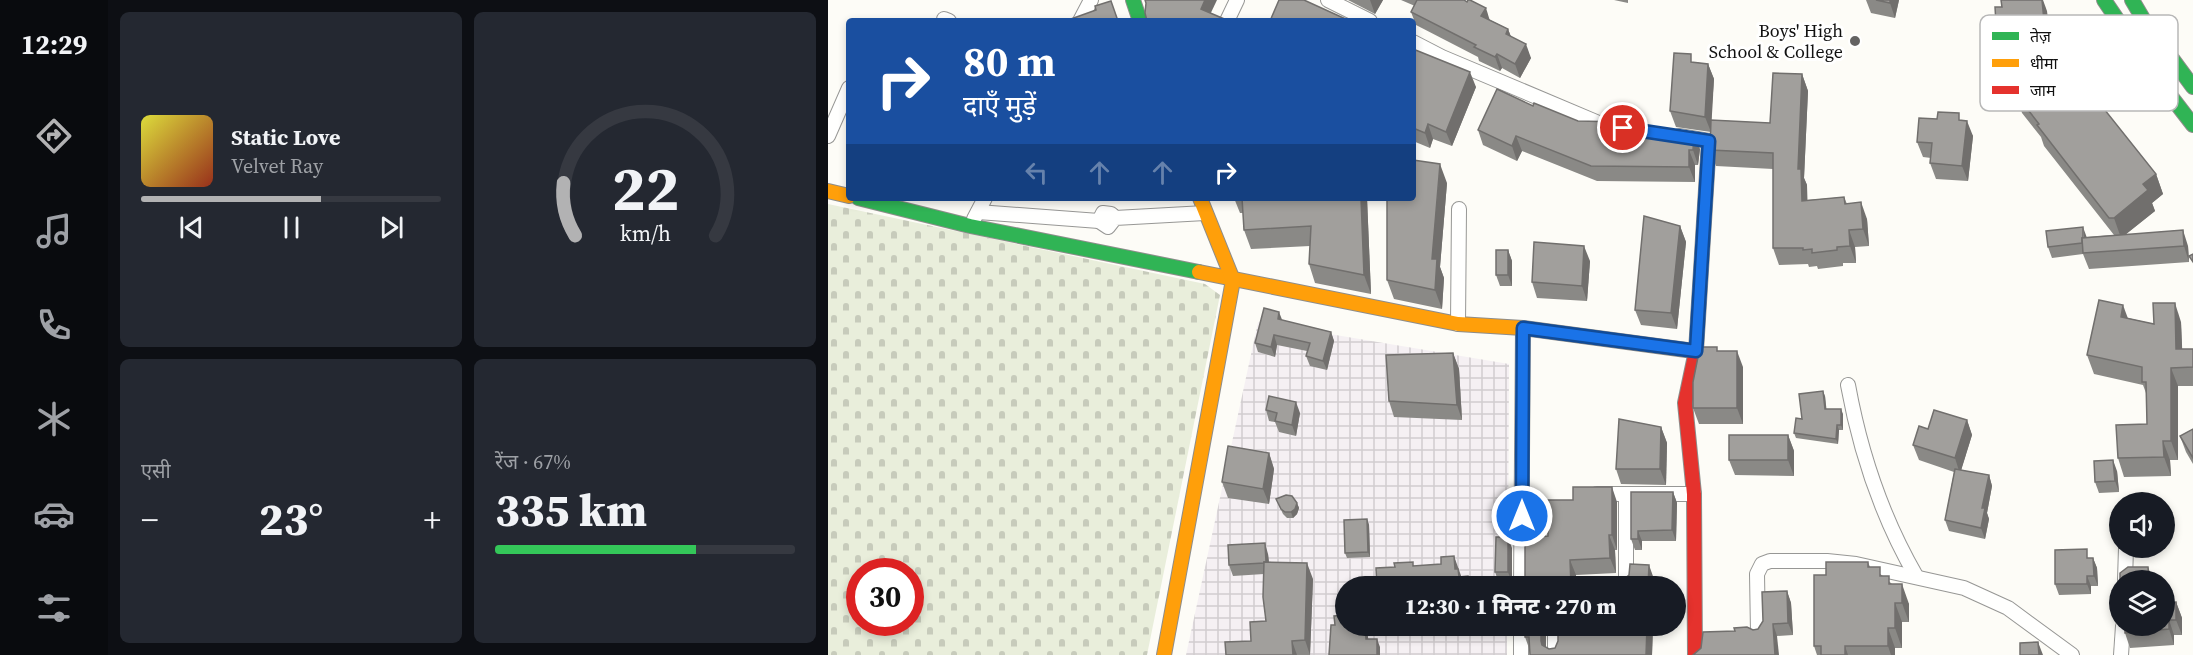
<!DOCTYPE html>
<html lang="hi">
<head>
<meta charset="utf-8">
<style>
  body { margin:0; font-family:"Source Serif 4","Noto Sans Devanagari",serif; background:#242831; color:#f1f3f6; height:100vh; display:flex; flex-direction:column; font-size:22px; white-space:nowrap }
  * { box-sizing:border-box; margin:0 }
  p { font-size:20px; color:#9ea1a6 }
  .icon { flex:none; width:33px; height:33px; fill:none; stroke:currentColor; stroke-width:2; stroke-linecap:round; stroke-linejoin:round }
  .map { position:relative; flex:1; overflow:hidden }
  .details { display:flex; flex-direction:column; gap:12px; padding:12px; background:#0d0f14; width:720px }
  .details>* { flex:none }
  .banner { position:absolute; left:18px; top:18px; width:570px; height:183px; border-radius:6px; box-shadow:0 3px 9px #0003; background:#1a4fa0; color:#fff; overflow:hidden }
  .tools { position:absolute; left:1281px; top:492px; display:grid; gap:12px }
  .tools a { display:grid; place-items:center; width:66px; height:66px; border-radius:50%; background:#171b24; box-shadow:0 3px 9px #0003; font-size:30px }
  .speed { position:absolute; left:18px; top:558px; display:flex; gap:12px; font-size:30px; font-weight:700; text-align:center }
  .speed>* { display:grid; place-content:center; width:78px; height:78px; border-radius:50%; background:#171b24; box-shadow:0 3px 9px #0003; line-height:1 }
  .speed .limit { border:9px solid #d22; background:#fff; color:#111 }
  .pin { position:absolute; display:grid; place-items:center; width:51px; height:51px; color:#fff; margin:-26px; border:3px solid #fff; border-radius:50%; box-shadow:0 2px 6px #0007 }
  .me { position:absolute; width:66px; margin:-33px; rotate:0deg; stroke-linejoin:round; filter:drop-shadow(0 0 4px #0008) }
  .turn { display:flex; align-items:center; gap:21px; height:126px; padding:0 18px; font-size:27px }
  .turn .icon { width:78px; height:78px; stroke-width:2.5 }
  .turn b { display:block; font-size:42px; line-height:51px }
  .lanes { display:flex; align-items:center; height:57px; padding:0 18px; background:#0003; justify-content:center; gap:30px; direction:ltr }
  .lanes .off { opacity:.35 }
  .big { font-size:45px; font-weight:800; line-height:1.1 }
  .details .widget { flex:1; display:flex; flex-direction:column; justify-content:center; gap:9px; min-width:0; padding:0 21px; border-radius:9px; background:#242831 }
  .details .dial { align-items:center; gap:0 }
  .dial svg { height:156px; overflow:visible; fill:none; stroke:#363941; stroke-width:7; stroke-linecap:round; text-anchor:middle }
  .dial text { fill:#f1f3f6; stroke:none }
  .song { display:flex; align-items:center; gap:18px }
  .cover { width:72px; height:72px; border-radius:9px; background:linear-gradient(135deg,hsl(60 70% 55%),hsl(10 70% 35%)) }
  .played { height:6px; border-radius:3px; background:linear-gradient(90deg,#b2b2b3 60%,#363941 60%) }
  .keys { display:flex; justify-content:space-around; direction:ltr }
  .heat { display:flex; justify-content:space-between; align-items:center; font-size:33px; direction:ltr }
  .charge { height:9px; border-radius:4px; background:linear-gradient(90deg,#34c759 67%,#363941 0) }
  .details .tiles { flex:1; display:grid; gap:12px; grid-template-columns:repeat(2,1fr) }
  .trip { position:absolute; left:507px; top:576px; width:351px; height:60px; border-radius:30px; background:#171b24; box-shadow:0 3px 9px #0003; font-weight:800; line-height:60px; text-align:center }
  main { display:flex; flex:1; min-height:0 }
  .dock { display:flex; flex-direction:column; width:108px; justify-content:space-around; align-items:center; background:#090b0e; color:#9ea1a6 }
  .dock .icon { width:42px; height:42px }
  .dock .selected { color:#b2b2b3 }
  .dock b { font-size:27px; color:#f1f3f6 }
  .map>svg:first-child { display:block }
</style>
</head>
<body>
<main>
<nav class="dock">
<b>12:29</b>
<svg class="icon selected" aria-label="directions" viewBox="0 0 24 24"><path d="M12 3l9 9-9 9-9-9zM9 14v-3h6M13 9l2 2-2 2"/></svg>
<svg class="icon" aria-label="music" viewBox="0 0 24 24"><path d="M9 18V5l10-2v13"/><circle cx="6" cy="18" r="3"/><circle cx="16" cy="16" r="3"/></svg>
<svg class="icon" aria-label="phone" viewBox="0 0 24 24"><path d="M5 4h4l2 5-3 2q2 4 5 5l2-3 5 2v4C11 20 4 13 5 4z"/></svg>
<svg class="icon" aria-label="climate" viewBox="0 0 24 24"><path d="M12 3v18M4 7l16 10M4 17L20 7"/></svg>
<svg class="icon" aria-label="car" viewBox="0 0 24 24"><path d="M5 17H2v-5l4-1 3-4h7l3 4 3 1v5h-3M9 17h6M6 11h13"/><circle cx="7" cy="17" r="2"/><circle cx="17" cy="17" r="2"/></svg>
<svg class="icon" aria-label="filters" viewBox="0 0 24 24"><path d="M4 7h16M4 17h16"/><circle cx="9" cy="7" r="2"/><circle cx="15" cy="17" r="2"/></svg>
</nav>
<section class="details">
<div class="tiles">
<div class="widget">
<div class="song"><i class="cover"></i><div><b>Static Love</b><p>Velvet Ray</p></div></div>
<div class="played"></div>
<div class="keys"><svg class="icon" aria-label="previous" viewBox="0 0 24 24"><path d="M18 5L8 12l10 7zM5 5v14"/></svg><svg class="icon" aria-label="pause" viewBox="0 0 24 24"><path d="M8 5v14M16 5v14"/></svg><svg class="icon" aria-label="next" viewBox="0 0 24 24"><path d="M6 5l10 7-10 7zM19 5v14"/></svg></div>
</div>
<div class="widget dial"><svg viewBox="0 0 100 80">
<path d="M14 69A42 42 0 1 1 86 69"/>
<path d="M14 69A42 42 0 0 1 8 42" stroke="#b2b2b3"/>
<text x="50" y="56" font-size="32" font-weight="700">22</text>
<text x="50" y="72" font-size="11">km/h</text>
</svg></div>
<div class="widget"><p>एसी</p>
<div class="heat"><a>−</a><b class="big">23°</b><a>+</a></div>
</div>
<div class="widget"><p>रेंज · 67%</p><b class="big">335 km</b><div class="charge"></div></div>
</div>
</section>
<div class="map">
<svg width="1365" height="655" viewBox="0 0 1365 655">
  <defs>
    <pattern id="industrial-grid" width="8" height="8" patternUnits="userSpaceOnUse" patternTransform="scale(1.5)"><rect width="8" height="8" fill="#f5f0f3"/><path d="M0 4h8M4 0v8" fill="none" stroke="#d1cdcf"/></pattern>
    <pattern id="cemetery-stones" width="16" height="16" patternUnits="userSpaceOnUse" patternTransform="scale(1.5)"><rect width="16" height="16" fill="#e9eedb"/><path d="M2 7V4a2 2 0 0 1 4 0v3zM10 15v-3a2 2 0 0 1 4 0v3z" fill="#c7cbbb"/></pattern>
  </defs>
  <rect width="100%" height="100%" fill="#fdfcf7"/>
  <path fill="url(#industrial-grid)" d="M430,322L681,364L680,586H518V626H679V655H358Z"/>
  <path fill="url(#cemetery-stones)" fill-rule="evenodd" d="M0,204L377,284L392,295L319,655H0ZM32,572H82V622H32Z"/>
  <g fill="none" stroke-linecap="round" stroke-linejoin="round">
    <g stroke="#979795" stroke-width="16">
      <g id="street">
        <path d="M500,0L542,21"/>
        <path d="M116,19L121,21"/>
        <path d="M252,21L263,0"/>
        <path d="M399,21L409,0"/>
        <path d="M585,42L614,57L773,124L785,126"/>
        <path d="M0,136L21,88"/>
        <path d="M851,136L881,141L868,351"/>
        <path d="M150,212L271,221"/>
        <path d="M287,218L280,227L271,221L275,213L283,214L287,218L377,213"/>
        <path d="M146,219L157,198"/>
        <path d="M630,324L631,209"/>
        <path d="M1020,385C1032,451 1054,517 1088,576"/>
        <path d="M769,494H866"/>
        <path d="M1297,580L1298,548"/>
        <path d="M693,586L695,328"/>
        <path d="M798,586V494"/>
        <path d="M727,626V655"/>
        <path d="M930,633L929,574L934,564L942,561H999L1028,564L1136,588L1180,608L1244,655"/>
        <path d="M693,655V626"/>
        <path d="M1293,655L1295,626"/>
      </g>
    </g>
    <g stroke="#8e8d8b" stroke-width="16">
      <g id="fast">
        <path d="M305,0L312,21"/>
        <path d="M1276,0L1331,81L1365,125"/>
        <path d="M1304,0L1317,22L1365,87"/>
        <path d="M30,198L142,226L371,272"/>
      </g>
    </g>
    <g stroke="#8e8d8b" stroke-width="16">
      <g id="slow">
        <path d="M0,191L21,196"/>
        <path d="M371,272L630,324L695,328L866,351"/>
        <path d="M336,655L405,280L372,198"/>
      </g>
    </g>
    <g stroke="#8e8d8b" stroke-width="16">
      <path id="jam" d="M866,351H868L857,403L866,494L867,655"/>
    </g>
    <use href="#street" stroke="#fffffe" stroke-width="14"/>
    <use href="#fast" stroke="#30b455" stroke-width="14"/>
    <use href="#slow" stroke="#ff9f0a" stroke-width="14"/>
    <use href="#jam" stroke="#e5322d" stroke-width="14"/>
  </g>
  <g fill="#8a8986">
    <path d="M520,0H555L547,14Z"/>
    <path d="M573,0H636L662,20L680,29L683,37L703,58L692,78L674,68L672,71L651,61L650,57L588,25L583,12L587,6Z"/>
    <path d="M786,0H800V3Z"/>
    <path d="M1038,0H1071L1067,18L1043,13Z"/>
    <path d="M1219,11L1221,37H1216V46L1182,48L1179,39L1174,40L1168,24Z"/>
    <path d="M585,49L648,87L624,146L605,139L602,148L585,141Z"/>
    <path d="M866,62L880,64L886,79L883,120L942,123L974,74L980,91L976,178L979,185V200L1016,197L1019,204L1039,219L1041,246L1027,247L1028,263H1015V266L990,269L989,266L981,267L980,264L951,265L945,248V169L888,166L882,150L883,132L848,127L842,111Z"/>
    <path d="M1202,91L1229,94L1328,174L1335,194L1324,203L1327,211L1297,235L1360,246L1361,262L1261,269L1255,254L1224,258L1220,247L1259,237L1286,235L1216,146L1213,137L1194,113L1187,93Z"/>
    <path d="M705,106L750,121L872,149L870,165H867V182L769,181L694,151L689,161L655,145L650,130Z"/>
    <path d="M1134,120L1145,136L1140,181L1108,179L1102,163L1103,158L1095,157L1089,142Z"/>
    <path d="M619,183L612,267L616,278L614,309L566,299L559,280Z"/>
    <path d="M406,198H539L543,294L487,283L481,264L482,246L423,249L416,230L415,213H412Z"/>
    <path d="M852,226L858,242L849,329L813,325L807,310Z"/>
    <path d="M680,250L684,261V286H672L668,275Z"/>
    <path d="M762,261L759,301L709,298L704,282Z"/>
    <path d="M1300,318L1326,324L1353,322L1354,349H1365V386H1350V460H1342L1343,476L1296,477L1290,458L1319,424L1318,393L1315,385L1266,374L1259,355Z"/>
    <path d="M454,320L503,332L506,341L499,370L482,366L478,356L479,351L449,345L447,357L430,352L427,343Z"/>
    <path d="M625,353L631,369L634,420L566,417L561,401Z"/>
    <path d="M915,367V424H871L865,408Z"/>
    <path d="M997,396L998,409L1015,414V430H1011L1010,444L968,438L966,433L974,419Z"/>
    <path d="M438,410L472,413L468,436L451,432L447,422L441,421Z"/>
    <path d="M1139,420L1144,435L1133,470L1161,475L1164,486L1159,513L1161,519L1157,539L1121,531L1117,520L1126,472L1091,460L1085,445L1100,429Z"/>
    <path d="M833,427L839,443L838,485L793,484L788,469Z"/>
    <path d="M1365,429V464L1358,452L1352,436Z"/>
    <path d="M960,435L966,451V476L907,475L901,460Z"/>
    <path d="M441,453L446,469L441,504L400,498L394,482Z"/>
    <path d="M1289,471L1291,492L1271,493L1267,482Z"/>
    <path d="M803,492H845L849,503L848,541H814V550H807L803,539Z"/>
    <path d="M448,499L469,503L471,508L469,514L465,518H459L455,514Z"/>
    <path d="M745,500L789,502V550H787L788,573L748,575V586L720,536Z"/>
    <path d="M539,519L541,525L542,557L519,558L517,553Z"/>
    <path d="M684,548V583H671L667,572Z"/>
    <path d="M440,554L441,562L485,579L482,655H398L423,641L438,621L436,574L405,576L401,565Z"/>
    <path d="M1262,558H1265L1269,568L1270,586H1263V594L1231,595L1227,584Z"/>
    <path d="M1040,562L1042,567L1055,576L1064,584L1081,604V622H1074V648H1067V655H989L986,646L998,575Z"/>
    <path d="M959,591L963,603L965,635L949,636L907,631L930,629Z"/>
    <path d="M1348,602L1354,618V635H1346V645L1302,648L1297,633Z"/>
    <path d="M718,626V647L721,649L727,648L730,641V626H825L824,655H702V651L697,637Z"/>
  </g>
  <g fill="#716f6d">
    <path d="M377,0H389L379,21L373,9Z"/>
    <path d="M542,0H555L547,14Z"/>
    <path d="M1062,0H1071L1067,18L1062,3Z"/>
    <path d="M1214,0H1215L1219,11L1221,37L1216,21Z"/>
    <path d="M658,8L662,21L653,16Z"/>
    <path d="M1210,22L1216,37V46L1211,31Z"/>
    <path d="M680,29L685,42L678,34Z"/>
    <path d="M698,44L703,58L692,78L687,64Z"/>
    <path d="M669,54L674,68L672,71L667,57Z"/>
    <path d="M880,64L886,79L883,132L877,117Z"/>
    <path d="M642,72L648,87L624,146L618,132Z"/>
    <path d="M974,74L980,91L976,178L979,185L980,217L974,201L970,169Z"/>
    <path d="M1139,121L1145,136L1140,181L1134,166Z"/>
    <path d="M600,124L605,139L602,148L597,133Z"/>
    <path d="M866,134L872,149L870,165L865,150Z"/>
    <path d="M688,136L694,151L689,161L684,146Z"/>
    <path d="M861,150L867,165V182L861,167Z"/>
    <path d="M612,164L619,183L612,267L616,278L614,309L607,290L604,259Z"/>
    <path d="M1328,174L1335,194L1324,203L1327,211L1293,238L1286,218L1315,184Z"/>
    <path d="M533,198H539L543,294L536,275Z"/>
    <path d="M1033,202L1039,219L1041,246L1035,229Z"/>
    <path d="M852,226L858,242L849,329L843,313Z"/>
    <path d="M1255,227L1259,238L1256,243Z"/>
    <path d="M1021,230L1027,247L1028,263L1022,246Z"/>
    <path d="M1355,230L1360,246L1361,262L1356,246Z"/>
    <path d="M756,246L762,261L759,301L754,286Z"/>
    <path d="M680,250L684,261V286L680,275Z"/>
    <path d="M1347,303L1353,322L1355,368L1348,349Z"/>
    <path d="M1295,305L1302,324L1293,317Z"/>
    <path d="M451,312L455,322L450,319Z"/>
    <path d="M503,332L506,341L499,370L495,361Z"/>
    <path d="M446,335L449,345L447,357L443,347Z"/>
    <path d="M909,351L915,367V424L909,408Z"/>
    <path d="M625,353L631,369L634,420L629,405Z"/>
    <path d="M1343,368L1350,386V460L1343,441Z"/>
    <path d="M995,391L997,396L999,414L997,409Z"/>
    <path d="M468,402L472,413L468,436L464,425Z"/>
    <path d="M1013,409L1015,414V430L1013,425Z"/>
    <path d="M1139,420L1144,435L1132,474L1127,458Z"/>
    <path d="M1009,425L1011,430L1010,444L1008,439Z"/>
    <path d="M833,427L839,443L838,485L832,469Z"/>
    <path d="M960,435L966,451V476L960,460Z"/>
    <path d="M1335,441L1342,460L1343,476L1336,457Z"/>
    <path d="M441,453L446,469L441,504L435,489Z"/>
    <path d="M1285,460L1289,471L1291,492L1287,481Z"/>
    <path d="M1161,475L1164,486L1159,513L1161,519L1157,539L1153,528L1154,508Z"/>
    <path d="M784,487L789,502V550L784,535Z"/>
    <path d="M845,492L849,503L848,541L844,530Z"/>
    <path d="M469,503L471,508L469,514L465,518L463,512Z"/>
    <path d="M539,519L541,525L542,557L540,552Z"/>
    <path d="M810,531L814,541V550L810,539Z"/>
    <path d="M781,535L787,550L788,573L782,558Z"/>
    <path d="M680,537L684,548V583L680,572Z"/>
    <path d="M437,543L440,554L442,574L438,563Z"/>
    <path d="M626,556L636,584L627,569Z"/>
    <path d="M1265,558L1269,568L1270,586L1266,576Z"/>
    <path d="M742,560L748,575V586H743Z"/>
    <path d="M479,563L485,579L482,655L477,640Z"/>
    <path d="M821,565L826,579V586H820Z"/>
    <path d="M1320,567L1325,580H1321Z"/>
    <path d="M640,576L644,586H641Z"/>
    <path d="M1259,576L1263,586V594L1259,584Z"/>
    <path d="M1074,584L1081,604V622L1074,603Z"/>
    <path d="M959,591L963,603L965,635L960,623Z"/>
    <path d="M1348,602L1354,618V635L1348,620Z"/>
    <path d="M1067,603L1074,622V648L1067,628Z"/>
    <path d="M1341,620L1346,635V645L1341,629Z"/>
    <path d="M945,624L949,636L951,655H947Z"/>
    <path d="M537,626H539L541,648L538,639Z"/>
    <path d="M713,626H718V655L713,641Z"/>
    <path d="M819,626H825L824,655H818Z"/>
    <path d="M1060,628L1067,648V655H1063L1060,646Z"/>
    <path d="M549,639L552,647V655H549Z"/>
    <path d="M464,641L469,655H465Z"/>
    <path d="M1210,642L1215,655H1211Z"/>
    <path d="M1017,646L1020,655H1017Z"/>
  </g>
  <g fill="#a19f9c" stroke="#716f6d" stroke-width="1.5">
    <path d="M317,0H377L373,9L401,21H319L317,13L318,3Z"/>
    <path d="M451,0H476L522,21H442Z"/>
    <path d="M589,0H636L639,2L640,0H642L658,8L653,16L680,29L678,34L698,44L687,64L669,54L667,57L646,47L648,45L583,12Z"/>
    <path d="M1048,0H1062V3Z"/>
    <path d="M1173,0H1214L1216,21L1210,22L1211,31L1177,32L1176,23L1168,24L1167,7H1174Z"/>
    <path d="M283,1L290,21H244L243,19L268,10L267,6Z"/>
    <path d="M585,49L642,72L618,132L600,124L597,133L585,128Z"/>
    <path d="M846,53L863,54V62L880,64L877,117L842,111Z"/>
    <path d="M945,73L974,74L970,169H973L974,201L1016,197L1017,204L1033,202L1035,229L1021,230L1022,246L1009,247V250L984,253V249L975,250V248H945V153L882,150L883,120L942,123Z"/>
    <path d="M1212,83L1221,94L1226,90L1229,94L1238,88L1248,101L1261,90L1328,174L1315,184L1320,190L1286,218H1281L1209,125L1211,124L1187,93L1197,85L1202,91Z"/>
    <path d="M669,89L705,106L706,103L750,121L793,122L866,134L865,150H861V167L763,166L688,136L684,146L650,130Z"/>
    <path d="M1110,112L1131,113V120L1139,121L1134,166L1102,163L1104,143L1089,142L1091,118L1109,119Z"/>
    <path d="M585,160L612,164L604,259H609L607,290L559,280V198H585Z"/>
    <path d="M414,198H533L536,275L481,264L483,226L416,230Z"/>
    <path d="M816,216L852,226L843,313L807,310Z"/>
    <path d="M1255,227V238H1254V243L1220,247L1218,231Z"/>
    <path d="M1355,230L1356,246L1255,253L1254,238Z"/>
    <path d="M706,242L756,246L754,286L704,282Z"/>
    <rect x="668" y="250" width="12" height="25"/>
    <path d="M1365,254V262L1361,256Z"/>
    <path d="M1271,300L1295,305L1293,317L1326,324L1325,303H1347L1348,349H1365V367L1343,368V441H1335L1336,457L1290,458L1288,425L1319,424L1318,382H1314V367L1259,355Z"/>
    <path d="M436,308L451,312L450,319L503,332L495,361L478,356L482,343L446,335L443,347L427,343Z"/>
    <path d="M872,347H889V351H909V408H865V382Z"/>
    <path d="M625,353L629,405L561,401L558,355Z"/>
    <path d="M995,391L997,409H1013V425H1009L1008,439L966,433L968,418L974,419L971,394Z"/>
    <path d="M441,396L468,402L464,425L447,421L449,413L438,410Z"/>
    <path d="M1106,410L1139,420L1127,458L1085,445L1091,426L1100,429Z"/>
    <path d="M791,419L833,427L832,469H788Z"/>
    <path d="M1365,429V458L1352,436Z"/>
    <rect x="901" y="435" width="59" height="25"/>
    <path d="M400,446L441,453L435,489L394,482Z"/>
    <path d="M1285,460L1287,481L1267,482L1266,461Z"/>
    <path d="M1127,469L1161,475L1154,508H1157L1153,528L1117,520Z"/>
    <path d="M745,487H784V535H781L782,558L742,560L743,586H697V537L720,536L719,500H745Z"/>
    <path d="M803,492H845L844,530L810,531V539H803Z"/>
    <path d="M458,495L464,496L469,503L467,509L463,512H457L453,509L448,499Z"/>
    <path d="M539,519L540,552L517,553L516,520Z"/>
    <path d="M668,537H680V572H667Z"/>
    <path d="M437,543L438,562H436V563L401,565L400,545Z"/>
    <path d="M1259,549V558H1265L1266,576H1259V584H1227V550Z"/>
    <path d="M626,556L627,569H630L631,577L640,576L641,586H549L548,568L567,567L566,563L585,562V566L613,564V557Z"/>
    <path d="M436,562L479,563L477,640L464,641L465,655H398L397,642L423,641L422,622L438,621L435,597Z"/>
    <path d="M998,562H1040V567H1052V576H1061V584H1074V603H1067V628H1060V646H1017V655H993V646H986V575H998Z"/>
    <path d="M802,564L821,565L820,586H794L795,580L801,575Z"/>
    <path d="M1300,567H1320L1321,580H1292V573Z"/>
    <path d="M959,591L960,623L945,624L947,655H865L873,648L875,632L907,631L906,628L919,627L925,630L930,629L935,621L934,592Z"/>
    <path d="M1348,602V620H1341V629L1297,633V626H1336V603Z"/>
    <path d="M518,615V626H537L538,639H549V655H501L503,625H507L506,616Z"/>
    <path d="M697,626H713V641L714,645L721,649L727,648L730,641V626H819L818,655H702L701,637H697Z"/>
    <path d="M1210,642L1211,655H1192V643Z"/>
  </g>
  <g fill="none" stroke-linecap="round" stroke-linejoin="round">
    <g stroke="#114b97" stroke-width="15">
      <path id="route" d="M694,516L695,328L868,351L881,141L795,128"/>
    </g>
    <use href="#route" stroke="#1a73e8" stroke-width="10"/>
  </g>
  <circle fill="#646362" stroke="#fff" stroke-width="2" cx="1027" cy="41" r="6"/>
  <g text-anchor="middle" stroke-width="6" stroke-linejoin="round" paint-order="stroke">
    <g font-size="18" fill="#111" stroke="#fff" text-anchor="end">
      <text x="1015" y="37">Boys' High<tspan x="1015" dy="21">School &amp; College</tspan></text>
    </g>
  </g>
  <rect x="1152" y="15" width="198" height="96" rx="9" fill="#fff" stroke="#b8b8b8" stroke-width="1.5"/>
  <rect x="1164" y="32" width="27" height="8" fill="#30b455"/>
  <rect x="1164" y="59" width="27" height="8" fill="#ff9f0a"/>
  <rect x="1164" y="86" width="27" height="8" fill="#e5322d"/>
  <g font-size="16" fill="#111">
    <text x="1202" y="42">तेज़</text>
    <text x="1202" y="69">धीमा</text>
    <text x="1202" y="96">जाम</text>
  </g>
</svg>
<div class="tools">
<a><svg class="icon" aria-label="sound" viewBox="0 0 24 24"><path d="M4 9h4l5-4v14l-5-4H4zM17 9q2 3 0 6"/></svg></a>
<a><svg class="icon" aria-label="layers" viewBox="0 0 24 24"><path d="M12 4l9 5-9 5-9-5zM3 14l9 5 9-5"/></svg></a>
</div>
<div class="speed"><div class="limit">30</div></div>
<div class="pin" style="left:795px;top:128px;background:#d93025"><svg class="icon" aria-label="arrive" viewBox="0 0 24 24"><path d="M6 21V4h12l-3 4 3 4H6"/></svg></div>
<svg class="me" style="left:694px;top:516px" viewBox="-20 -20 40 40"><circle r="17" fill="#1a73e8" stroke="#fff" stroke-width="3"/><path d="M0-11L8 9 0 5-8 9z" fill="#fff"/></svg>
<div class="trip">12:30 · 1 मिनट · 270 m</div>
<div class="banner">
<div class="turn"><svg class="icon" aria-label="right" viewBox="0 0 24 24"><path d="M7 20v-9h11M14 6l5 5-5 5"/></svg><div><b>80 m</b>दाएँ मुड़ें</div></div>
<div class="lanes"><svg class="icon off" aria-label="left" viewBox="0 0 24 24"><path d="M17 20v-9H6M10 6l-5 5 5 5"/></svg><svg class="icon off" aria-label="ahead" viewBox="0 0 24 24"><path d="M12 20V5M6 11l6-6 6 6"/></svg><svg class="icon off" aria-label="ahead" viewBox="0 0 24 24"><path d="M12 20V5M6 11l6-6 6 6"/></svg><svg class="icon" aria-label="right" viewBox="0 0 24 24"><path d="M7 20v-9h11M14 6l5 5-5 5"/></svg></div>
</div>
</div>
</main>
</body>
</html>
